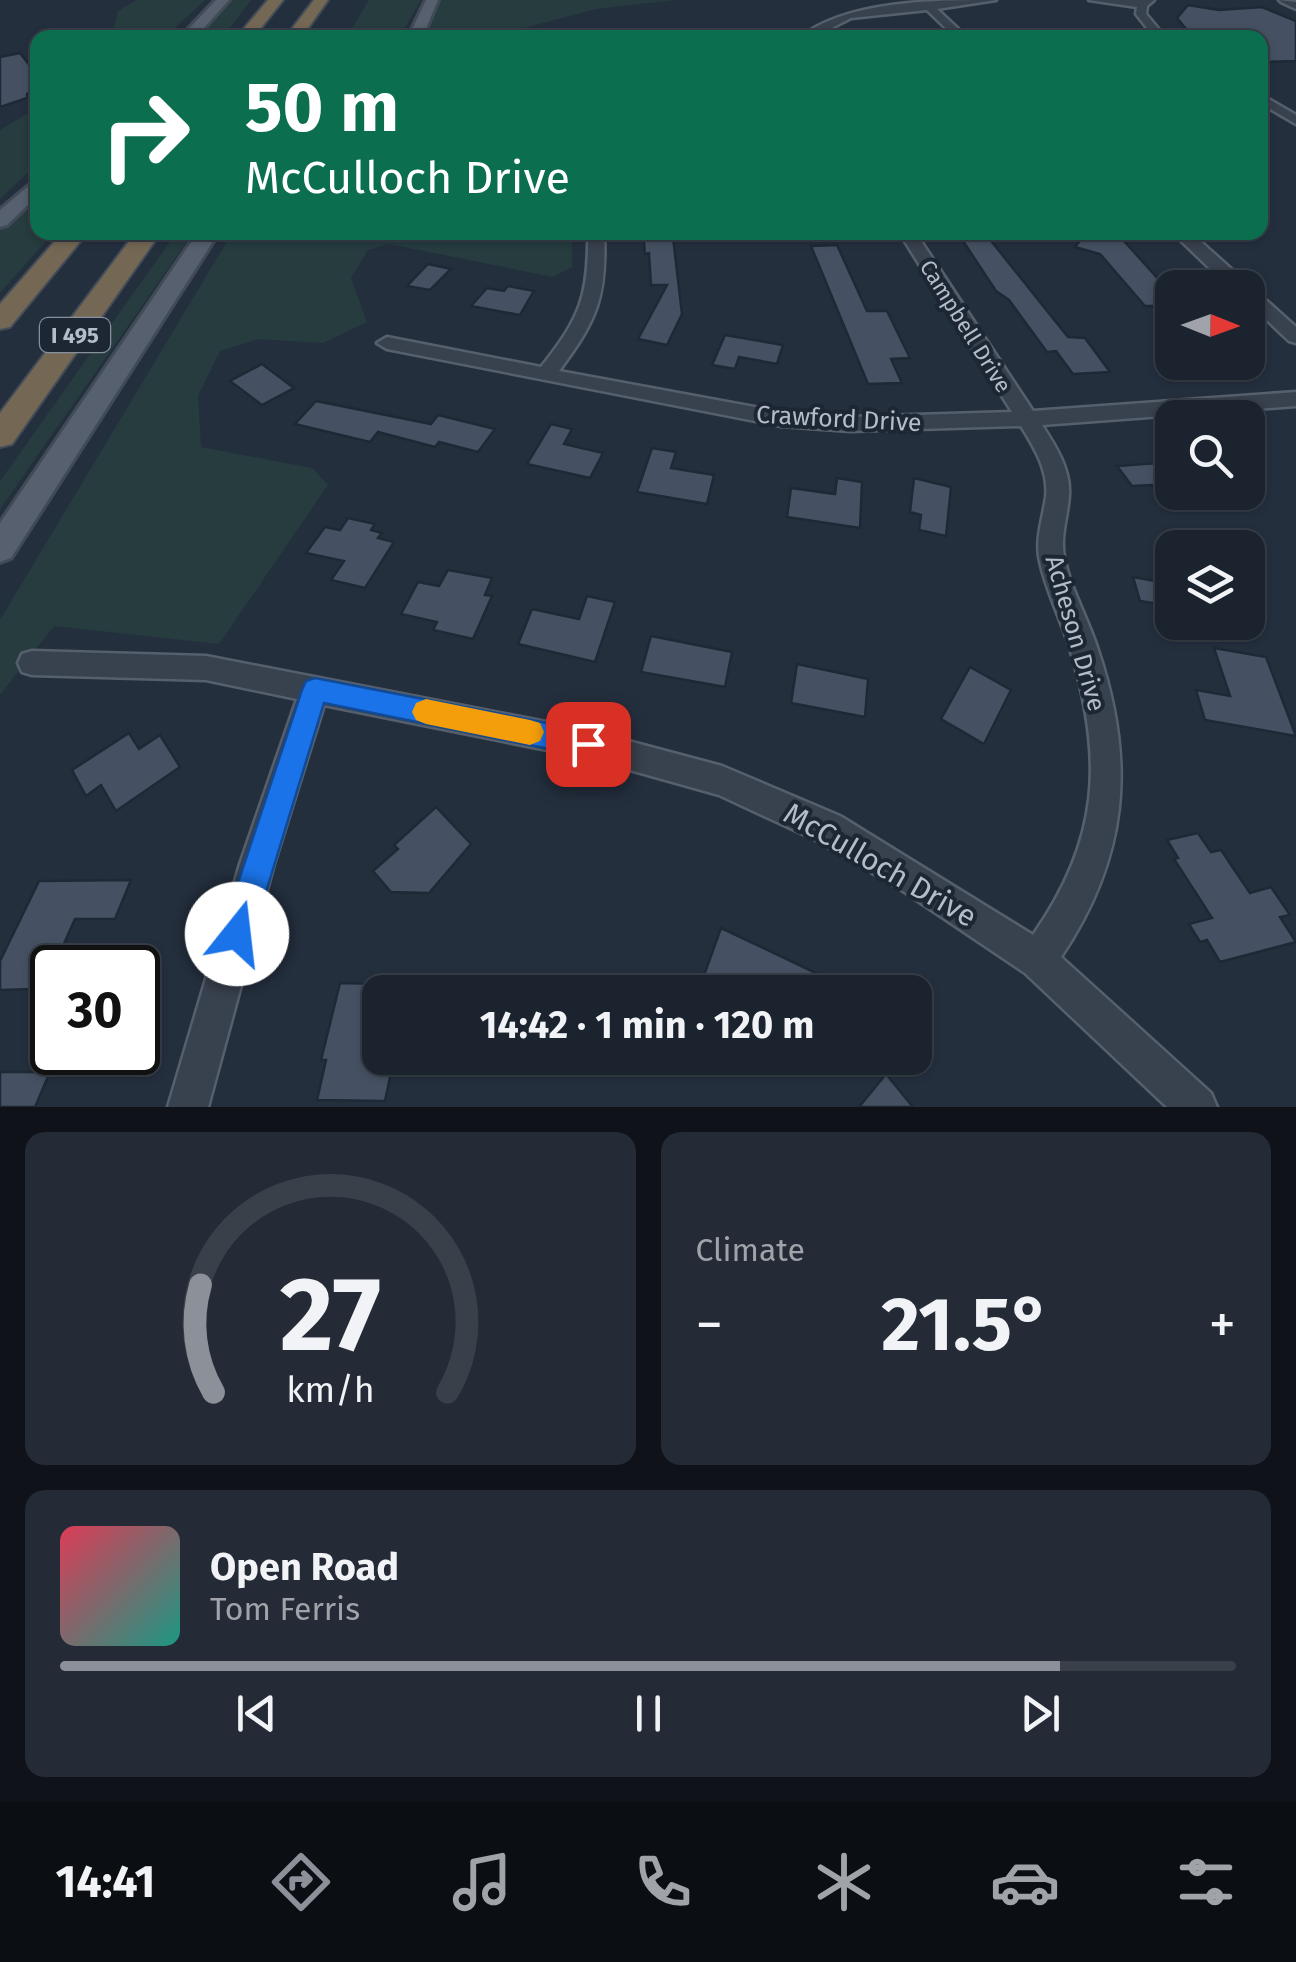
<!DOCTYPE html>
<html lang="en">
<head>
<meta charset="utf-8">
<style>
  body { margin:0; font-family:"Fira Sans",sans-serif; background:#242b36; color:#f1f3f6; height:100vh; display:flex; flex-direction:column; font-size:38px; white-space:nowrap }
  * { box-sizing:border-box; margin:0 }
  p { font-size:32px; color:#a0a4aa }
  .icon { flex:none; width:55px; height:55px; fill:none; stroke:currentColor; stroke-width:2; stroke-linecap:round; stroke-linejoin:round }
  .map { position:relative; height:1107px; overflow:hidden }
  .drawer { display:flex; flex-direction:column; gap:25px; padding:25px; background:#0f1319; flex:1 }
  .drawer>* { flex:none }
  .guide { position:absolute; left:30px; top:30px; width:1238px; height:210px; border-radius:20px; box-shadow:0 2px 8px #0004,0 0 0 2px #39404a; background:#0b6e4f; color:#fff; overflow:hidden }
  .needle { width:65px; rotate:91deg }
  .buttons { position:absolute; left:1155px; top:270px; display:grid; gap:20px }
  .buttons a { display:grid; place-items:center; width:110px; height:110px; border-radius:20px; background:#1b232e; box-shadow:0 2px 8px #0004,0 0 0 2px #39404a; font-size:50px }
  .speed { position:absolute; left:30px; top:945px; display:flex; gap:20px; font-size:50px; font-weight:700; text-align:center }
  .speed>* { display:grid; place-content:center; width:130px; height:130px; border-radius:50%; background:#1b232e; box-shadow:0 2px 8px #0004,0 0 0 2px #39404a; line-height:1 }
  .speed .limit { border:5px solid #111; border-radius:15px; background:#fff; color:#111 }
  .pin { position:absolute; display:grid; place-items:center; width:85px; height:85px; color:#fff; margin:-42px; border-radius:20px; box-shadow:0 5px 15px #0006 }
  .me { position:absolute; width:110px; margin:-55px; rotate:16deg; stroke-linejoin:round; filter:drop-shadow(0 0 8px #0008) }
  .turn { display:flex; align-items:center; gap:35px; height:210px; padding:0 50px; font-size:45px }
  .turn .icon { width:130px; height:130px; stroke-width:2.5 }
  .turn b { display:block; font-size:70px; line-height:85px }
  .big { font-size:75px; font-weight:700; line-height:1.1 }
  .drawer .card { flex:1; display:flex; flex-direction:column; justify-content:center; gap:15px; min-width:0; padding:0 35px; border-radius:20px; background:#242b36 }
  .drawer .dial { align-items:center; gap:0 }
  .dial svg { height:260px; overflow:visible; fill:none; stroke:#39404a; stroke-width:7; stroke-linecap:round; text-anchor:middle }
  .dial text { fill:#f1f3f6; stroke:none }
  .song { display:flex; align-items:center; gap:30px }
  .cover { width:120px; height:120px; border-radius:15px; background:linear-gradient(135deg,hsl(350 70% 55%),hsl(170 70% 35%)) }
  .played { height:10px; border-radius:5px; background:linear-gradient(90deg,#8c9099 85%,#39404a 85%) }
  .keys { display:flex; justify-content:space-around; direction:ltr }
  .heat { display:flex; justify-content:space-between; align-items:center; font-size:55px; direction:ltr }
  .drawer .tiles { flex:1; display:grid; gap:25px; grid-template-columns:1fr 1fr }
  .card:last-child { grid-column:span 2 }
  .trip { position:absolute; left:362px; top:975px; width:570px; height:100px; border-radius:20px; background:#1b232e; box-shadow:0 2px 8px #0004,0 0 0 2px #39404a; font-weight:700; line-height:100px; text-align:center }
  .tab-bar { display:flex; height:160px; justify-content:space-around; align-items:center; background:#0b0e12; color:#a0a4aa }
  .tab-bar .icon { width:70px; height:70px }
  .tab-bar .on { color:#8c9099 }
  .tab-bar b { font-size:45px; color:#f1f3f6 }
  .map>svg:first-child { display:block }
</style>
</head>
<body>
<div class="map">
<svg width="1296" height="1107" viewBox="0 0 1296 1107">
  <rect width="100%" height="100%" fill="#242f3e"/>
  <g fill="#263c3f">
    <path d="M137,0H205L165,37H112L118,11Z"/>
    <path d="M230,0H251L223,37L193,38Z"/>
    <path d="M369,0H421L400,37H347Z"/>
    <path d="M440,0H675L596,9L490,37H422Z"/>
    <path d="M37,108V164L0,199V130Z"/>
    <path d="M37,194L38,232L53,233L0,293V231Z"/>
    <path d="M177,232L193,233L0,509V481Z"/>
    <path d="M232,233H572V267L553,277L389,244L368,250L351,278L367,322L323,343L258,339L220,351L198,396L201,447L312,468L328,485L219,644L54,626L0,695V620Z"/>
  </g>
  <g fill="#455162" stroke="#1f2835" stroke-width="2.5">
    <path d="M1188,5L1219,10L1262,7L1296,21V61L1260,62V36L1187,30L1177,18Z"/>
    <path d="M20,53L38,76V88L27,94V98L0,107V57Z"/>
    <path d="M643,232H667V237H673L682,314L667,345L638,339L667,285H651L649,253L645,254Z"/>
    <path d="M1087,232H1116L1169,291L1159,292L1171,306H1145L1100,254L1075,247Z"/>
    <path d="M988,237L1068,337L1085,338L1110,372L1073,374L1056,351L1047,352L1009,300L996,291L961,238Z"/>
    <path d="M837,245L867,311H887L910,358L891,359L902,383L868,384L811,246Z"/>
    <path d="M428,264L451,269L430,290L407,286Z"/>
    <path d="M508,286L534,291L520,315L471,306L487,288L504,291Z"/>
    <path d="M725,335L783,345L777,364L739,357L735,369L712,365Z"/>
    <path d="M262,364L294,388L262,405L230,381Z"/>
    <path d="M316,401L431,424L438,415L495,429L478,452L439,442L435,447L378,432L370,442L295,424Z"/>
    <path d="M551,424L572,429L564,444L603,453L590,478L527,464Z"/>
    <path d="M652,448L676,452L671,468L714,475L707,504L637,492Z"/>
    <path d="M1172,462V488L1155,490L1152,485L1132,486L1117,466Z"/>
    <path d="M837,478L862,482L860,528L787,517L791,488L835,494Z"/>
    <path d="M914,478L951,487L946,536L919,530L921,515L910,512Z"/>
    <path d="M348,518L375,524L371,530L382,533L378,538L394,542L365,588L331,580L344,561L306,553L325,527L340,530Z"/>
    <path d="M448,570L492,578L485,595L492,596L473,639L433,630L437,622L401,614L418,582L439,586Z"/>
    <path d="M1133,577L1172,584V606L1140,601Z"/>
    <path d="M587,596L615,602L595,662L518,644L532,609L579,619Z"/>
    <path d="M651,636L732,652L725,687L641,672Z"/>
    <path d="M1214,648L1266,657L1296,736L1205,720L1196,690L1230,696Z"/>
    <path d="M797,664L868,679L865,717L791,703Z"/>
    <path d="M970,667L1011,690L984,744L941,719Z"/>
    <path d="M129,733L139,749L160,735L180,767L116,811L101,785L86,796L72,770Z"/>
    <path d="M436,807L471,844L429,893L391,892L373,871L398,849L394,845Z"/>
    <path d="M1198,833L1211,852L1221,850L1250,893L1271,887L1290,915L1280,917L1296,942L1220,962L1207,940L1200,942L1189,924L1212,918L1174,859L1178,858L1167,840Z"/>
    <path d="M131,880L115,919H75L63,946L55,945L35,989L0,990V961L39,881Z"/>
    <path d="M721,928L820,975L815,992H698Z"/>
    <path d="M340,983L380,984V1058H394L385,1101L317,1100L326,1060H321Z"/>
    <path d="M0,1072H50L35,1107H0Z"/>
    <path d="M886,1074L913,1107H859Z"/>
  </g>
  <g fill="none" stroke-linecap="round" stroke-linejoin="round">
    <g stroke="#565f6c" stroke-width="5">
      <g id="minor">
        <path d="M996,0L937,9L968,38H956L927,10L851,18L812,38H799C847,0 937,0 996,0Z"/>
        <path d="M1089,0H1154L1147,6L1146,14L1166,38H1155L1136,14L1137,7Z"/>
        <path d="M1279,0L1296,2V9L1281,2Z"/>
        <path d="M1260,94L1296,115V124L1260,103Z"/>
        <path d="M588,232H604C607,297 597,320 559,371L781,412L850,417L1012,412L899,232H915L1033,411L1296,392V406L1042,425C1055,445 1071,470 1069,495C1068,516 1060,535 1064,556C1070,589 1088,618 1098,650C1136,763 1128,857 1061,957L1211,1093L1217,1107H1167L1025,973L900,889L816,840L719,795L587,758L324,705L274,864L208,1107H168L240,864L297,699L206,680L32,675L22,672L18,663L22,654L32,651L206,656L587,730L722,766L840,816L1033,935C1099,841 1104,761 1071,652C1062,620 1045,590 1039,557C1036,536 1043,518 1046,497C1049,471 1034,447 1021,426L850,431L781,426L387,349L377,343L387,337L541,367C580,318 589,296 588,232Z"/>
        <path d="M1172,232H1190L1296,327V343L1289,341L1248,302V288H1230Z"/>
      </g>
    </g>
    <g stroke="#414a57" stroke-width="6">
      <g id="major">
        <path d="M216,0H229L195,38H180Z"/>
        <path d="M426,0H438L422,38H408Z"/>
        <path d="M38,178V195L7,225L0,227V210Z"/>
        <path d="M198,232H219L11,558L0,562V523Z"/>
      </g>
    </g>
    <g stroke="#434c59" stroke-width="4">
      <g id="highway">
        <path d="M268,0H283L253,38H236Z"/>
        <path d="M314,0H328L301,38H285Z"/>
        <path d="M63,232H88L10,327L0,329V304Z"/>
        <path d="M136,232H161L12,444L0,447V413Z"/>
      </g>
    </g>
    <use href="#minor" fill="#38414e" fill-rule="evenodd"/>
    <use href="#major" fill="#56606e" fill-rule="evenodd"/>
    <use href="#highway" fill="#746855" fill-rule="evenodd"/>
  </g>
  <path fill="#1a73e8" stroke="#114b97" stroke-width="2.5" d="M315,678L588,731L597,735L601,744L597,753L588,757L324,703L253,934L249,945L237,950L226,945L221,934L302,690L306,681Z"/>
  <path fill="#f59e0b" d="M426,699L530,720L540,723L544,732L540,741L530,745L426,724L416,720L412,712L416,703Z"/>
  <g text-anchor="middle" stroke-width="8" stroke-linejoin="round" paint-order="stroke">
    <g font-size="22" fill="#b4bcc9" stroke="#1d2633">
      <text transform="translate(966 326) rotate(58)" y="8">Campbell Drive</text>
    </g>
    <rect fill="#1d2633" stroke="#878f9c" stroke-width="2.5" x="40" y="318" width="70" height="34" rx="8"/>
    <g font-size="22" font-weight="bold" fill="#b4bcc9">
      <text x="75" y="343">I 495</text>
    </g>
    <g font-size="25" fill="#b4bcc9" stroke="#1d2633">
      <text transform="translate(839 418) rotate(3)" y="9">Crawford Drive</text>
      <text transform="translate(1076 633) rotate(74)" y="9">Acheson Drive</text>
    </g>
    <g font-size="30" fill="#b4bcc9" stroke="#1d2633">
      <text transform="translate(880 865) rotate(30)" y="10">McCulloch Drive</text>
    </g>
  </g>
</svg>
<div class="buttons">
<a><svg class="needle" viewBox="-14 -14 28 28"><path d="M0-13l5 13h-10z" fill="#e53935"/><path d="M0 13l5-13h-10z" fill="#a0a4aa"/></svg></a>
<a><svg class="icon" aria-label="search" viewBox="0 0 24 24"><circle cx="10" cy="10" r="6"/><path d="M15 15l6 6"/></svg></a>
<a><svg class="icon" aria-label="layers" viewBox="0 0 24 24"><path d="M12 4l9 5-9 5-9-5zM3 14l9 5 9-5"/></svg></a>
</div>
<div class="speed"><div class="limit">30</div></div>
<div class="pin" style="left:588px;top:744px;background:#d93025"><svg class="icon" aria-label="arrive" viewBox="0 0 24 24"><path d="M6 21V4h12l-3 4 3 4H6"/></svg></div>
<svg class="me" style="left:237px;top:934px" viewBox="-20 -20 40 40"><circle r="19" fill="#fff"/><path d="M0-13L10 11 0 6-10 11z" fill="#1a73e8"/></svg>
<div class="trip">14:42 · 1 min · 120 m</div>
<div class="guide">
<div class="turn"><svg class="icon" aria-label="right" viewBox="0 0 24 24"><path d="M7 20v-9h11M14 6l5 5-5 5"/></svg><div><b>50 m</b>McCulloch Drive</div></div>
</div>
</div>
<section class="drawer">
<div class="tiles">
<div class="card dial"><svg viewBox="0 0 100 80">
<path d="M14 69A42 42 0 1 1 86 69"/>
<path d="M14 69A42 42 0 0 1 10 36" stroke="#8c9099"/>
<text x="50" y="56" font-size="32" font-weight="700">27</text>
<text x="50" y="72" font-size="11">km/h</text>
</svg></div>
<div class="card"><p>Climate</p>
<div class="heat"><a>−</a><b class="big">21.5°</b><a>+</a></div>
</div>
<div class="card">
<div class="song"><i class="cover"></i><div><b>Open Road</b><p>Tom Ferris</p></div></div>
<div class="played"></div>
<div class="keys"><svg class="icon" aria-label="previous" viewBox="0 0 24 24"><path d="M18 5L8 12l10 7zM5 5v14"/></svg><svg class="icon" aria-label="pause" viewBox="0 0 24 24"><path d="M8 5v14M16 5v14"/></svg><svg class="icon" aria-label="next" viewBox="0 0 24 24"><path d="M6 5l10 7-10 7zM19 5v14"/></svg></div>
</div>
</div>
</section>
<nav class="tab-bar">
<b>14:41</b>
<svg class="icon on" aria-label="directions" viewBox="0 0 24 24"><path d="M12 3l9 9-9 9-9-9zM9 14v-3h6M13 9l2 2-2 2"/></svg>
<svg class="icon" aria-label="music" viewBox="0 0 24 24"><path d="M9 18V5l10-2v13"/><circle cx="6" cy="18" r="3"/><circle cx="16" cy="16" r="3"/></svg>
<svg class="icon" aria-label="phone" viewBox="0 0 24 24"><path d="M5 4h4l2 5-3 2q2 4 5 5l2-3 5 2v4C11 20 4 13 5 4z"/></svg>
<svg class="icon" aria-label="climate" viewBox="0 0 24 24"><path d="M12 3v18M4 7l16 10M4 17L20 7"/></svg>
<svg class="icon" aria-label="car" viewBox="0 0 24 24"><path d="M5 17H2v-5l4-1 3-4h7l3 4 3 1v5h-3M9 17h6M6 11h13"/><circle cx="7" cy="17" r="2"/><circle cx="17" cy="17" r="2"/></svg>
<svg class="icon" aria-label="filters" viewBox="0 0 24 24"><path d="M4 7h16M4 17h16"/><circle cx="9" cy="7" r="2"/><circle cx="15" cy="17" r="2"/></svg>
</nav>
</body>
</html>
